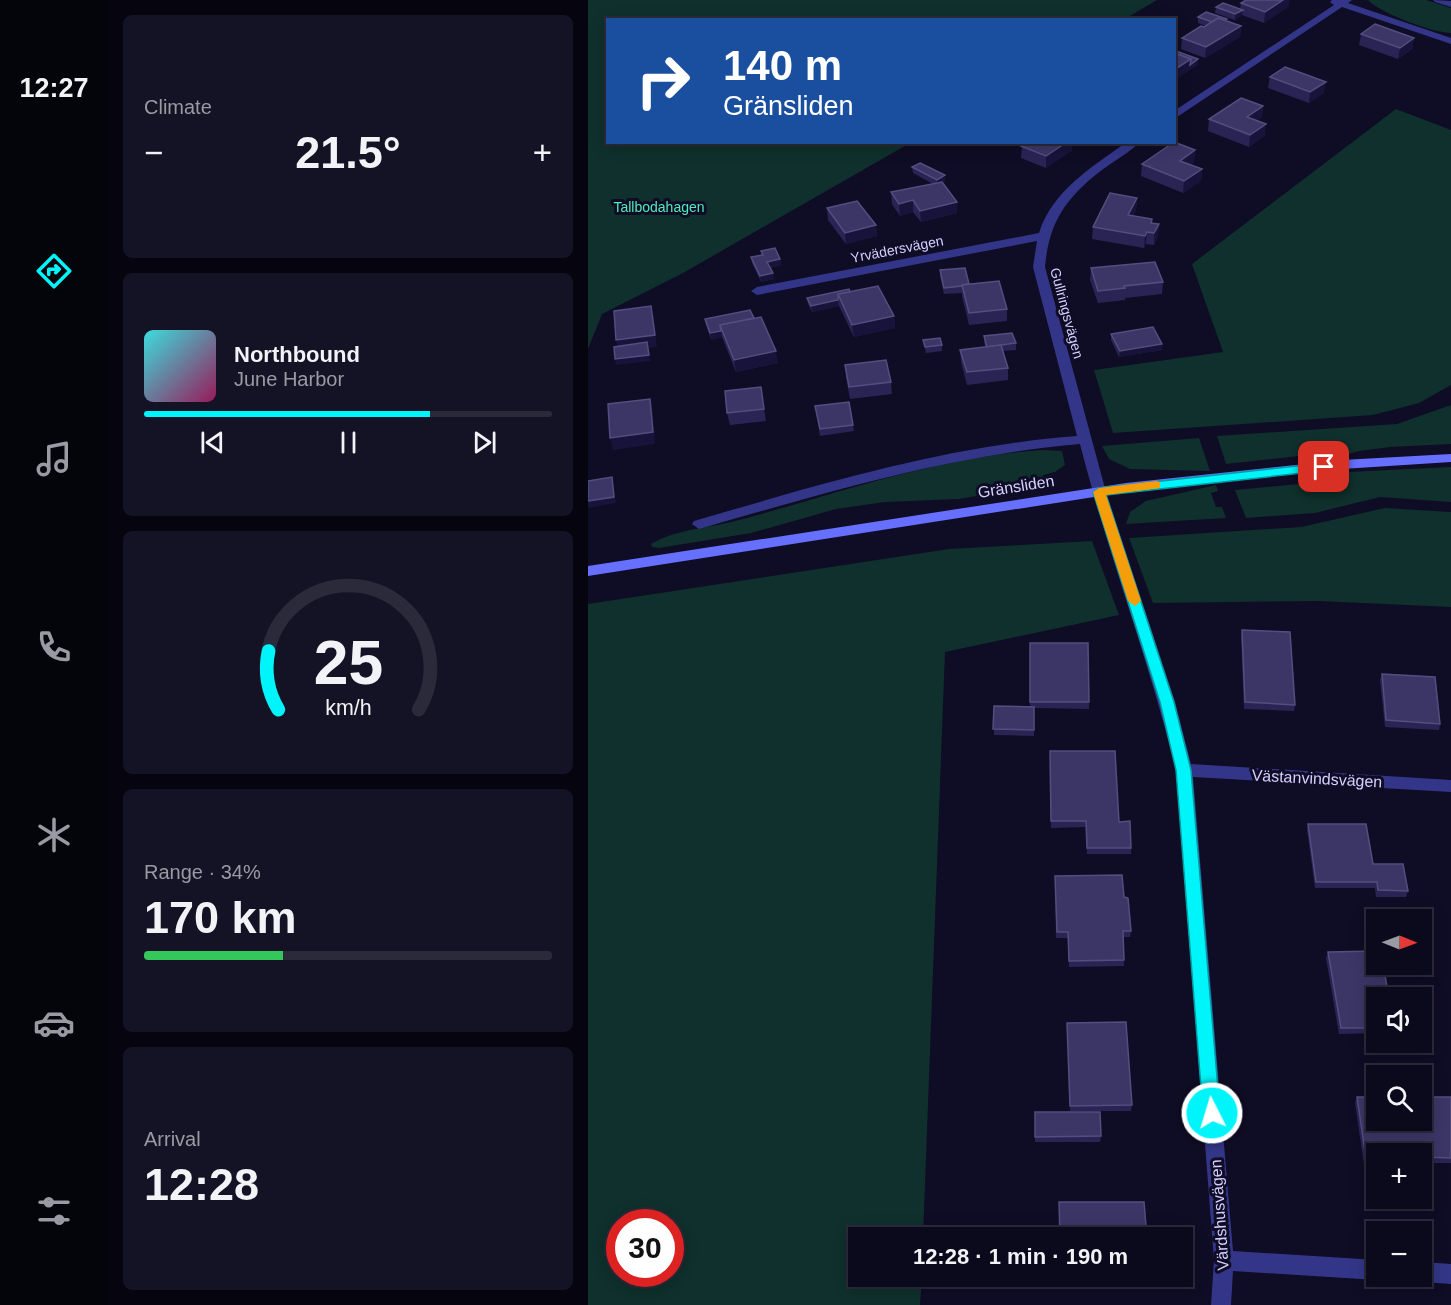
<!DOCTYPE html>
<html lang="en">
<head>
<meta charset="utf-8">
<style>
  body { margin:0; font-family:Helvetica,sans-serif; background:#141225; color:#f1f3f6; height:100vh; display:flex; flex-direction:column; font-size:22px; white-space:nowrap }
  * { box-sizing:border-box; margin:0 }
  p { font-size:20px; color:#9a9aa3 }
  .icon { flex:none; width:33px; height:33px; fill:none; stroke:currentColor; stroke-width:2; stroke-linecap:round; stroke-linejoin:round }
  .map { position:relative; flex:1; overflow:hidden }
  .drawer { display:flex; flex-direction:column; gap:15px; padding:15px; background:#06050f; width:480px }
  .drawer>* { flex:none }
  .top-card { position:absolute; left:18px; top:18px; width:570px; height:126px; border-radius:0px; box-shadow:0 3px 15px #0003,0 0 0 2px #2b2a3b; background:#1a4fa0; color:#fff; overflow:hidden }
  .needle { width:39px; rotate:91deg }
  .buttons { position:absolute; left:778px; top:909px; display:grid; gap:12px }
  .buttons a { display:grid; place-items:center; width:66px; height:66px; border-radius:0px; background:#0b091c; box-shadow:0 3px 15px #0003,0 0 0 2px #2b2a3b; font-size:30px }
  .speed { position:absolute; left:18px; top:1209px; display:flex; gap:12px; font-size:30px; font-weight:700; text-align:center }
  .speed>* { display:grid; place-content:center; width:78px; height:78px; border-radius:50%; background:#0b091c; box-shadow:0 3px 15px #0003,0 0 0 2px #2b2a3b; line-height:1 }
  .speed .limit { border:9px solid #d22; background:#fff; color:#111 }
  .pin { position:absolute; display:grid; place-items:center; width:51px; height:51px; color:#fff; margin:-26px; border-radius:12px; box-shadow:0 3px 9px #0006 }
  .me { position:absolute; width:66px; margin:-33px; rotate:355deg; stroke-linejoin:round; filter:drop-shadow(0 0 4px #0008) }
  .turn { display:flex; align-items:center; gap:21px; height:126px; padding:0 18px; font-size:27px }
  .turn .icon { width:78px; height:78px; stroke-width:2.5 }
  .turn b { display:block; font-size:42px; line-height:51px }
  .big { font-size:45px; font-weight:700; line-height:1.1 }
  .drawer .widget { flex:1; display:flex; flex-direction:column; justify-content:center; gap:9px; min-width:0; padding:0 21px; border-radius:9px; background:#141225 }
  .drawer .dial { align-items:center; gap:0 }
  .dial svg { height:156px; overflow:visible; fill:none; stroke:#2b2a3b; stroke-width:7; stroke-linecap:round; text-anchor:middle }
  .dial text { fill:#f1f3f6; stroke:none }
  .song { display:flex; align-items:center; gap:18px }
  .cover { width:72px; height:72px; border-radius:9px; background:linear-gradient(135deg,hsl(180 70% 55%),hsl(330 70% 35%)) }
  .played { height:6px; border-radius:3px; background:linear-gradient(90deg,#00f5fb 70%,#2b2a3b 70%) }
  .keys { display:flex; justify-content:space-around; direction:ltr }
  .heat { display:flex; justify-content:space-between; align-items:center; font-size:33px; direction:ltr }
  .charge { height:9px; border-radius:4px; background:linear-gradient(90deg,#34c759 34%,#2b2a3b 0) }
  .trip { position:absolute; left:260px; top:1227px; width:345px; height:60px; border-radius:0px; background:#0b091c; box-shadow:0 3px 15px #0003,0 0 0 2px #2b2a3b; font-weight:700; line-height:60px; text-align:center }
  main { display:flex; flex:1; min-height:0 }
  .tab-bar { display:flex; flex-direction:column; width:108px; justify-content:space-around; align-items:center; background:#04040b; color:#9a9aa3 }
  .tab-bar .icon { width:42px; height:42px }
  .tab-bar .active { color:#00f5fb }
  .tab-bar b { font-size:27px; color:#f1f3f6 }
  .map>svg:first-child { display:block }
</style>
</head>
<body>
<main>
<nav class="tab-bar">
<b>12:27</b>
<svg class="icon active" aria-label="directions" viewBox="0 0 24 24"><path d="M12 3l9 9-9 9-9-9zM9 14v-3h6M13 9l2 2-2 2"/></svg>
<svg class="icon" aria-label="music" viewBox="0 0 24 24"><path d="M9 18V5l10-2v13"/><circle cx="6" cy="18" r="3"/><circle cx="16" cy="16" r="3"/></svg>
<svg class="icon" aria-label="phone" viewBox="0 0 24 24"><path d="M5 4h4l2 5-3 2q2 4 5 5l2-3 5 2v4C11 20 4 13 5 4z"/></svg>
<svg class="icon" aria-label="climate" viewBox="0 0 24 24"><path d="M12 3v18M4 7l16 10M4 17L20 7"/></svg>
<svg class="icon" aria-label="car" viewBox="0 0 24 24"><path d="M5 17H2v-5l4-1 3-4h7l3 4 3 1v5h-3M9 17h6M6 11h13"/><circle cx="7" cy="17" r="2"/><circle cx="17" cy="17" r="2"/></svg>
<svg class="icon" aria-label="filters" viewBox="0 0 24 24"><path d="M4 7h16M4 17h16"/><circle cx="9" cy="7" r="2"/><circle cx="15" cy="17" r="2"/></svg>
</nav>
<section class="drawer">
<div class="widget"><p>Climate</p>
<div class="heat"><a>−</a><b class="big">21.5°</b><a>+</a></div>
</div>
<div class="widget">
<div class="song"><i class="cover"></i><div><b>Northbound</b><p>June Harbor</p></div></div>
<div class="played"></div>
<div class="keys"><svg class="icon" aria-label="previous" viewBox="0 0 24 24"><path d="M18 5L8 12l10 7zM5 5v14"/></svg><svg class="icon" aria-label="pause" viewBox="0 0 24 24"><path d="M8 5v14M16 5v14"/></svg><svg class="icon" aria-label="next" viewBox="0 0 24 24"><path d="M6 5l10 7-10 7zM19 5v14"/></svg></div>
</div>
<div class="widget dial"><svg viewBox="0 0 100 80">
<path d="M14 69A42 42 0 1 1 86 69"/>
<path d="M14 69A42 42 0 0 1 9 39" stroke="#00f5fb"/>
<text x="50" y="56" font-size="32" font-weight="700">25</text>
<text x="50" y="72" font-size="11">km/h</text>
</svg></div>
<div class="widget"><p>Range · 34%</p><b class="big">170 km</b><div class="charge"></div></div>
<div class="widget"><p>Arrival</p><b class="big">12:28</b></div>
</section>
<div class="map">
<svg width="863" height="1305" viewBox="0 0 863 1305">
  <rect width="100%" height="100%" fill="#0f0c25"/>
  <g fill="#0f302c" fill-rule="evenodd">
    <path d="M0,0H569L535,20H20V142L322,143L95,273L14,314L0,349Z"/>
    <path d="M780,0H838L863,8V33C845,33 792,13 780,0Z"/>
    <path d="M808,109L863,130V385L831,403L785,415L525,433L506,370L635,352L604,264Z"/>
    <path d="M863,405V444L802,447L771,451L733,462L730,454L638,464L629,436L809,424Z"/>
    <path d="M611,438L622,471L542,469L521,459L514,446Z"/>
    <path d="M456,450L474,451L477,465L467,472L455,475L458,484L371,499L297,502L248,509L163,533L71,548L64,547L63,544C90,528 125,528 155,519C254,492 353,456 456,450Z"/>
    <path d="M863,467V502L792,497L727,513L658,518L647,490L741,481L739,473Z"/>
    <path d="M628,485L630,491L623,493L628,507H634L638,518L538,524L542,512L558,501Z"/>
    <path d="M797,508L863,512V607L731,601L565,603L541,538L713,527Z"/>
    <path d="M504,541L531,615L357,652L335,1237L270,1238V1276L334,1277L332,1305H0V604L361,549ZM32,1222H82V1274H32Z"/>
  </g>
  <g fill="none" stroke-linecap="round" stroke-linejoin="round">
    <g fill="#333688" fill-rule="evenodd">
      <path d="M744,0H764L760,3L863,38V44L754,7L586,119V111L746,5L742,2Z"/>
      <path d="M845,0L863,1V7L847,2Z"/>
      <path d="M539,142H552C542,152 529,159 518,167C480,195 461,220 457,267L518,492L587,702L603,764L863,780V792L605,777L645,1251L789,1260V1276H796L789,1280L645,1271L643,1305H623L626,1260L588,770C561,660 520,554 492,444C360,455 237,493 111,529L104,524L106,521C233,484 358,446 489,436L445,267L449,241L169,295L163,291L169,287L451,233C464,191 505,166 539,142Z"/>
      <path d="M834,1262L863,1264V1284L834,1282L827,1279L826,1276H834Z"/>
    </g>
    <path fill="#676fff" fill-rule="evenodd" d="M863,454V462L754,469L538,492L0,576V566L538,483L754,460Z"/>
  </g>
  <g fill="#2a2455">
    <path d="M653,3L701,6L676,23L654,15L647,20L627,13L628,7L652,9Z"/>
    <path d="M610,17L639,21L653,26L652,37L617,58L593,49L594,38L618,26L610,23Z"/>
    <path d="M773,34L826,38L824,49L810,59L771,45Z"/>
    <path d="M682,77L736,93L721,103L680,88Z"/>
    <path d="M675,106L674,117L669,120L677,135L661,147L620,131L621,119Z"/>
    <path d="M431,142H484V150L458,168L433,158L434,146L431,145Z"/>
    <path d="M607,150L606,162L602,165L614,169L613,181L595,193L553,176L554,164Z"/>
    <path d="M324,167L357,175V181L354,183L369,213L333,222L325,212L312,216L304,204L303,192L345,184L325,173Z"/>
    <path d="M549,198L548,210L545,216L564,223L571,224L570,236L566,245L558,244L556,248L504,239L505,227Z"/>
    <path d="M239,208L288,225L289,236L258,244L240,220Z"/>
    <path d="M173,251L192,259L193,265L182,268L186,279L173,282L164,263L163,257L174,255Z"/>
    <path d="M503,268L575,282L574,294L537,298V300L510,303L502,280Z"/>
    <path d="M352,270L419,309V321L381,325L374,296V293L356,294L352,276Z"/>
    <path d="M262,292L306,316L307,328L266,337L251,306L224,312L220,304L219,298Z"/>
    <path d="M166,318L190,363L148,372L134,337L123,340L118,325L117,319Z"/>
    <path d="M523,334L574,344V350L531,357L523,340Z"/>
    <path d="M396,336L428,343V350L415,351L420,368V380L379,385L373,362L372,350L397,347L396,342Z"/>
    <path d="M335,340L354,345V351L338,353Z"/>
    <path d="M257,365L303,382L304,394L262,399L258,377Z"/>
    <path d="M176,409L178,421L142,425L139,413Z"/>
    <path d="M228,412L265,425L266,431L232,436Z"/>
    <path d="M654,630L707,705L706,711L656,709L653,636Z"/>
    <path d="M442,643L501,702V709L446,708V736L406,735V706L442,707Z"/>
    <path d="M794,674L852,724L851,730L797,727L792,680Z"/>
    <path d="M462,751L531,822L543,848V854H499L498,827L463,828Z"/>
    <path d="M720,824L785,864L820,891L818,897H788L787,888H727L719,830Z"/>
    <path d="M467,876L536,897L543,931L542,937H535L536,966L481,967L480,938H468Z"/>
    <path d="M783,925H789V951H784L781,931Z"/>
    <path d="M740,952L789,998V1033L751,1034L738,958Z"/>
    <path d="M479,1023L544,1105L543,1111H482Z"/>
    <path d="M769,1097L863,1099V1163H839L843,1186L841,1191H834V1154H789V1192H780L767,1103Z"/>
    <path d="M447,1112L513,1136L512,1142H447Z"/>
    <path d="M473,1276H561L560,1283H473Z"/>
  </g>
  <g fill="#17133a">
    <path d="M695,0H702L701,6L676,23L677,12Z"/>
    <path d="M655,10L654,15L647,20V14Z"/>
    <path d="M653,26L652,37L617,58L618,47Z"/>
    <path d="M826,38L824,49L810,59L812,48Z"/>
    <path d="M603,59L602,70L586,81V70Z"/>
    <path d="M610,59V65L602,70V65Z"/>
    <path d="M738,82L736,93L721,103L722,92Z"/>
    <path d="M675,106L674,117L658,128L659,117Z"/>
    <path d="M678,124L677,135L661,147L662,135Z"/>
    <path d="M479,142H484V150L458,168V156Z"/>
    <path d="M607,150L606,162L591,172L592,161Z"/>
    <path d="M614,169L613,181L595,193L596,181Z"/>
    <path d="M357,175V181L349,186V180Z"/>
    <path d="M549,198L548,210L539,227L540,215Z"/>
    <path d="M325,200V212L312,216L311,204Z"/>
    <path d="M369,202V213L333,222L332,211Z"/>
    <path d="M571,224L570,236L566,245V233Z"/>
    <path d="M288,225L289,236L258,244L257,233Z"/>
    <path d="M559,232L558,244L556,248L557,236Z"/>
    <path d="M192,259L193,265L180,268L179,262Z"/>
    <path d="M185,273L186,279L173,282L172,276Z"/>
    <path d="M250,300L251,306L224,312L223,306Z"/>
    <path d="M63,306L69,347L61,348L62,361L28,365L27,359L31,352L28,340Z"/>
    <path d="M306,316L307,328L266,337L264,325Z"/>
    <path d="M133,331L134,337L123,340L122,333Z"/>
    <path d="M574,344V350L531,357L532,351Z"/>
    <path d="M188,351L190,363L148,372L146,360Z"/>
    <path d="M62,399L65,412L67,444L25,450L22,438Z"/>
    <path d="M24,477L28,503L0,508V501Z"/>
  </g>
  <g fill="#3c3667" stroke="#534e7f" stroke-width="1.5">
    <path d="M658,0H695L677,12L653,3Z"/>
    <path d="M635,3L655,10L647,14L628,7Z"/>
    <path d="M618,12L639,19L636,21L630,18L624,22L610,17Z"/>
    <path d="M630,18L653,26L618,47L594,38L613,26L616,27Z"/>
    <path d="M787,24L826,38L812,48L773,34Z"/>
    <path d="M588,51L610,59L602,65L603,59L586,53Z"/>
    <path d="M586,53L603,59L586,70Z"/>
    <path d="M697,67L738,82L722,92L682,77Z"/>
    <path d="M653,98L675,106L659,117L678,124L662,135L621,119Z"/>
    <path d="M439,142H479L458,156L433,146Z"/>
    <path d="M586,142L607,150L592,161L614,169L596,181L554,164Z"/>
    <path d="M332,163L357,175L349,180L324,167Z"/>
    <path d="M354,182L369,202L332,211L325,200L311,204L303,192Z"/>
    <path d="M522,193L549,198L540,215L564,219L563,223L571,224L566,233L559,232L557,236L505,227Z"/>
    <path d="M269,201L288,225L257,233L239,208Z"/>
    <path d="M187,248L192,259L179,262L185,273L172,276L163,257L175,255L173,251Z"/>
    <path d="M567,262L575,282L536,286L537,288L510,291L503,268Z"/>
    <path d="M377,268L381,284L374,285V286L356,288L352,270Z"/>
    <path d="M411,281L419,309L381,313L374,285Z"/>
    <path d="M290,286L306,316L264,325L250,294Z"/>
    <path d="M261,289L262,292L250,294V300L223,306L219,298Z"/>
    <path d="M63,306L67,335L28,340L26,311Z"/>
    <path d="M162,310L166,318L132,325L133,331L122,333L117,319Z"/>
    <path d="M173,317L188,351L146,360L132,325Z"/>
    <path d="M565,327L574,344L532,351L523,334Z"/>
    <path d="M424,333L428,343L399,347L396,336Z"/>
    <path d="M352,338L354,345L337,347L335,340Z"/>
    <path d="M59,342L61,355L27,359L26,347Z"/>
    <path d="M413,345L420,368L379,372L372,350Z"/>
    <path d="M298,360L303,382L261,387L257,365Z"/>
    <path d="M173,387L176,409L139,413L137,391Z"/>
    <path d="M62,399L65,432L22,438L20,404Z"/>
    <path d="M261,402L265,425L232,429L227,406Z"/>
    <path d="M24,477L26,497L0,501V481Z"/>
    <path d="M654,630L702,632L707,705L657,702Z"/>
    <path d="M442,643H500L501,702H442Z"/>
    <path d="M794,674L847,677L852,724L798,720Z"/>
    <path d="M406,706L446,707V730L405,729Z"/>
    <path d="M462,751H527L531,822L542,821L543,848H499L498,821H463Z"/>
    <path d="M720,824H778L785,864H815L820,891L790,890L789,882H728Z"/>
    <path d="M534,875L536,897L540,898L543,931H535L536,960L481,961L480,932H469L467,876Z"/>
    <path d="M783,925H789V945H786Z"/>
    <path d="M789,951V964H795L801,998H789V1028H753L740,952Z"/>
    <path d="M538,1022L544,1105L482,1106L479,1023Z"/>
    <path d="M769,1097H789V1120H834V1097H863V1158L838,1157L843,1186H834V1154H789V1186H782Z"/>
    <path d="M447,1112H512L513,1136L447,1137Z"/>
    <path d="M471,1202H556L559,1238H472Z"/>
    <path d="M473,1276H561V1278L473,1279Z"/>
  </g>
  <path fill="#00f5fb" stroke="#009fa3" stroke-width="1.5" d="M736,463L743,467L741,470L518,495L586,702L603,770L632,1113L630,1118L624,1121L618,1118L615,1113L588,770L572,702L505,492L511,488Z"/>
  <path fill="#f59e0b" d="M568,481L572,482V488L518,495L553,601L547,606L540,601L505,492L511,488Z"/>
  <g text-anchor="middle" stroke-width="6" stroke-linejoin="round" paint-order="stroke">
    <g font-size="14" fill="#52eab9" stroke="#0f0c25">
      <text x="71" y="212">Tallbodahagen</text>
    </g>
    <g font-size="14" fill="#d2d0ff" stroke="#0f0c25">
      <text transform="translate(309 249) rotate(-11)" y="5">Yrvädersvägen</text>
      <text transform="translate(479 313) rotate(75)" y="5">Gullringsvägen</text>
    </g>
    <g font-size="16" fill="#d2d0ff" stroke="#0f0c25">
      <text transform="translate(428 486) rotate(-9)" y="6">Gränsliden</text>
      <text transform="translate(729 778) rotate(3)" y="6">Västanvindsvägen</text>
      <text transform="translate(631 1215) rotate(-94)" y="6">Värdshusvägen</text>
    </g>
  </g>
</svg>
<div class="buttons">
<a><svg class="needle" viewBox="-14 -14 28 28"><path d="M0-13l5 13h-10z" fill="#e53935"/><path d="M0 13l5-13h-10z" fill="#9a9aa3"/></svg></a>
<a><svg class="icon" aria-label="sound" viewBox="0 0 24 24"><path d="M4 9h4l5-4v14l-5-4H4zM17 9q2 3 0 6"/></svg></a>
<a><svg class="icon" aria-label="search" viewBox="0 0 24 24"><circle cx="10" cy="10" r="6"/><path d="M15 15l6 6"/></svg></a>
<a>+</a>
<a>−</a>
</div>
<div class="speed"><div class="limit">30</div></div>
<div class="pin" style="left:736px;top:467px;background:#d93025"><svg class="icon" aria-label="arrive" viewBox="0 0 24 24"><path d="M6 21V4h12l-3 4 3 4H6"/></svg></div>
<svg class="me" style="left:624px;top:1113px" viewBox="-20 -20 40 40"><circle r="17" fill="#00f5fb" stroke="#fff" stroke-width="3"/><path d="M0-11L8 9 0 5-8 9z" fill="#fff"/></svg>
<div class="trip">12:28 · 1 min · 190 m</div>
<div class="top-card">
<div class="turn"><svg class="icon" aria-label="right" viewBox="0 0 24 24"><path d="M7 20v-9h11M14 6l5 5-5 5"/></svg><div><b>140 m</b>Gränsliden</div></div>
</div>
</div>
</main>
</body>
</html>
